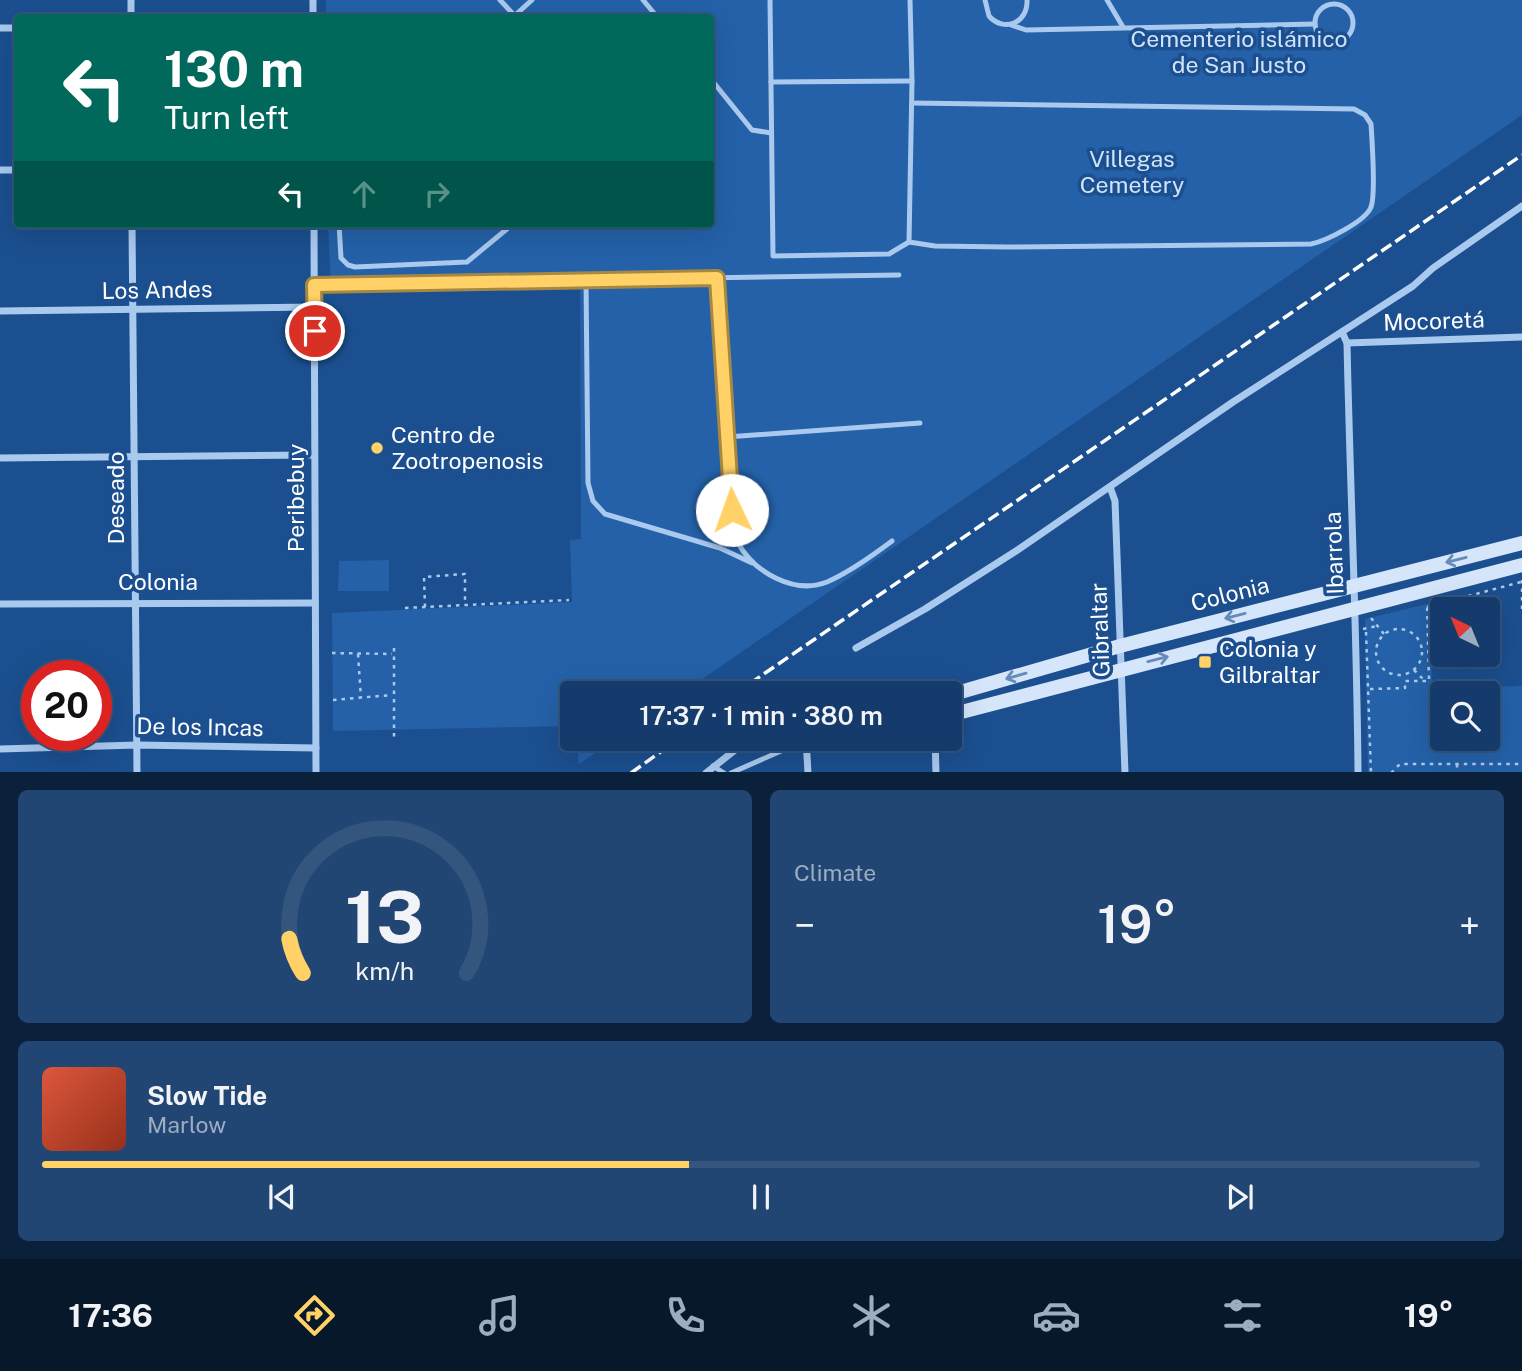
<!DOCTYPE html>
<html lang="en">
<head>
<meta charset="utf-8">
<style>
  body { margin:0; font-family:"Public Sans",sans-serif; background:#214673; color:#f1f3f6; height:100vh; display:flex; flex-direction:column; font-size:26px; white-space:nowrap }
  * { box-sizing:border-box; margin:0 }
  p { font-size:23px; color:#9dadc1 }
  .icon { flex:none; width:38px; height:38px; fill:none; stroke:currentColor; stroke-width:2; stroke-linecap:round; stroke-linejoin:round }
  .map { position:relative; height:772px; overflow:hidden }
  .side { display:flex; flex-direction:column; gap:18px; padding:18px; background:#0b203b; flex:1 }
  .side>* { flex:none }
  .banner { position:absolute; left:14px; top:14px; width:700px; height:214px; border-radius:7px; box-shadow:0 7px 28px #0002,0 0 0 2px #33557e; background:#00695c; color:#fff; overflow:hidden }
  .needle { width:46px; rotate:317deg }
  .controls { position:absolute; left:1430px; top:597px; display:grid; gap:14px }
  .controls a { display:grid; place-items:center; width:70px; height:70px; border-radius:7px; background:#143b6b; box-shadow:0 7px 28px #0002,0 0 0 2px #33557e; font-size:35px }
  .speed { position:absolute; left:21px; top:660px; display:flex; gap:14px; font-size:35px; font-weight:700; text-align:center }
  .speed>* { display:grid; place-content:center; width:91px; height:91px; border-radius:50%; background:#143b6b; box-shadow:0 7px 28px #0002,0 0 0 2px #33557e; line-height:1 }
  .speed .limit { border:10px solid #d22; background:#fff; color:#111 }
  .pin { position:absolute; display:grid; place-items:center; width:60px; height:60px; color:#fff; margin:-30px; border:4px solid #fff; border-radius:50%; box-shadow:0 2px 7px #0007 }
  .me { position:absolute; width:77px; margin:-38px; rotate:357deg; stroke-linejoin:round; filter:drop-shadow(0 0 5px #0008) }
  .turn { display:flex; align-items:center; gap:24px; height:147px; padding:0 35px; font-size:32px }
  .turn .icon { width:91px; height:91px; stroke-width:2.5 }
  .turn b { display:block; font-size:49px; line-height:60px }
  .lanes { display:flex; align-items:center; height:66px; padding:0 35px; background:#0003; justify-content:center; gap:35px; direction:ltr }
  .lanes .off { opacity:.35 }
  .big { font-size:52px; font-weight:600; line-height:1.1 }
  .side .card { flex:1; display:flex; flex-direction:column; justify-content:center; gap:10px; min-width:0; padding:0 24px; border-radius:10px; background:#214673 }
  .side .dial { align-items:center; gap:0 }
  .dial svg { height:182px; overflow:visible; fill:none; stroke:#33557e; stroke-width:7; stroke-linecap:round; text-anchor:middle }
  .dial text { fill:#f1f3f6; stroke:none }
  .song { display:flex; align-items:center; gap:21px }
  .cover { width:84px; height:84px; border-radius:10px; background:linear-gradient(135deg,hsl(10 70% 55%),hsl(10 70% 35%)) }
  .played { height:7px; border-radius:4px; background:linear-gradient(90deg,#ffd166 45%,#33557e 45%) }
  .keys { display:flex; justify-content:space-around; direction:ltr }
  .heat { display:flex; justify-content:space-between; align-items:center; font-size:38px; direction:ltr }
  .side .tiles { flex:1; display:grid; gap:18px; grid-template-columns:1fr 1fr }
  .card:last-child { grid-column:span 2 }
  .trip { position:absolute; left:560px; top:681px; width:402px; height:70px; border-radius:7px; background:#143b6b; box-shadow:0 7px 28px #0002,0 0 0 2px #33557e; font-weight:600; line-height:70px; text-align:center }
  .tabs { display:flex; height:112px; justify-content:space-around; align-items:center; background:#08182b; color:#9dadc1 }
  .tabs .icon { width:49px; height:49px }
  .tabs .selected { color:#ffd166 }
  .tabs b { font-size:32px; color:#f1f3f6 }
  .map>svg:first-child { display:block }
</style>
</head>
<body>
<div class="map">
<svg width="1522" height="773" viewBox="0 0 1522 773">
  <rect width="100%" height="100%" fill="#1b4f8f"/>
  <g fill="#2461a8" fill-rule="evenodd">
    <path d="M326,0H1522V115L682,693H572V726L333,731L332,613L572,602L570,540L581,539L580,289L331,290L328,224H710V18H326Z"/>
    <path d="M389,560V591H338L339,561Z"/>
    <path d="M1431,603L1432,688L1522,686V772H1368L1365,619ZM1442,693H1488V738H1442Z"/>
    <path d="M576,739V738L616,739L579,764Z"/>
  </g>
  <g fill="none" stroke-linecap="round" stroke-linejoin="round">
    <g stroke="#a9c9ee" stroke-width="2.5" stroke-dasharray="3.5 5" stroke-linecap="butt">
      <path d="M1522,580V612"/>
      <path d="M425,607L424,577L465,574V605"/>
      <path d="M1427,607L1521,582"/>
      <path d="M405,608L569,600"/>
      <path d="M1371,618L1384,634"/>
      <circle cx="1399" cy="652" r="23"/>
      <path d="M1363,629L1377,626"/>
      <path d="M1366,632L1371,773"/>
      <path d="M394,648V737"/>
      <path d="M332,653L392,654"/>
      <path d="M358,654L361,698"/>
      <path d="M1414,670L1424,680"/>
      <path d="M1370,689L1405,688V681H1429L1427,604"/>
      <path d="M333,700L392,695"/>
      <path d="M1457,764V773"/>
      <path d="M1391,773L1400,764H1522"/>
    </g>
    <g stroke="#a9c9ee" stroke-width="5">
      <path d="M500,0L515,16"/>
      <path d="M643,0L658,18"/>
      <path d="M770,0L773,256L889,254L909,242L935,246L1007,247L1311,244C1326,241 1366,221 1371,207C1376,194 1372,140 1371,124L1365,115L1354,109L912,103"/>
      <path d="M985,0L989,16C1004,33 1028,23 1027,0"/>
      <path d="M1107,0L1123,27"/>
      <circle cx="1334" cy="23" r="19"/>
      <path d="M512,18L532,0"/>
      <path d="M1011,25L1026,30L1315,24"/>
      <path d="M710,78L752,130L771,133"/>
      <path d="M771,82L912,81"/>
      <path d="M339,224L341,258L348,265L355,267L467,262L513,224"/>
      <path d="M909,242L912,81L910,0"/>
      <path d="M717,278L732,510C733,521 733,533 738,543C754,572 794,595 827,582C850,572 872,556 892,541"/>
      <path d="M586,280L588,483L593,501L605,514L720,548L752,563"/>
      <path d="M314,284L899,275"/>
      <path d="M727,437L920,423"/>
      <path d="M713,766L724,773"/>
      <path d="M731,773L781,751L794,738"/>
    </g>
    <g stroke="#a9c9ee" stroke-width="7">
      <path d="M131,0V18"/>
      <path d="M313,0V18"/>
      <path d="M0,28H18"/>
      <path d="M0,170H18"/>
      <path d="M132,224L137,773"/>
      <path d="M314,224L316,773"/>
      <path d="M0,311L315,307"/>
      <path d="M1342,332L1347,343C1350,486 1357,629 1358,773"/>
      <path d="M1347,343L1522,337"/>
      <path d="M0,458L314,455"/>
      <path d="M1110,487L1115,501L1125,773"/>
      <path d="M0,604L315,603"/>
      <path d="M856,648L925,609L1016,551L1233,402L1413,286L1433,268L1522,206"/>
      <path d="M806,738L808,773"/>
      <path d="M935,738L936,773"/>
      <path d="M0,749L137,745L316,748"/>
      <path d="M706,773L744,743L783,738"/>
    </g>
    <g stroke="#d6e6fa" stroke-width="14">
      <path d="M950,695L1120,646L1522,543"/>
      <path d="M950,715L1522,565"/>
    </g>
    <g stroke="#fff" stroke-width="3.5" stroke-dasharray="12 5" stroke-linecap="butt">
      <path d="M736,693L1522,155"/>
      <path d="M631,773L680,738"/>
    </g>
  </g>
  <defs><path id="oneway-shaft" d="M-6 0H5M1.5-3L5.5 0L1.5 3" fill="none" stroke-width="1.6" stroke-linecap="round" stroke-linejoin="round" transform="scale(1.75)"/></defs>
  <g stroke="#668bba">
    <use href="#oneway-shaft" transform="translate(1456 560) rotate(166)"/>
    <use href="#oneway-shaft" transform="translate(1235 616) rotate(166)"/>
    <use href="#oneway-shaft" transform="translate(1158 659) rotate(-14)"/>
    <use href="#oneway-shaft" transform="translate(1016 676) rotate(164)"/>
  </g>
  <g fill="none" stroke-linecap="round" stroke-linejoin="round">
    <g stroke="#a68842" stroke-width="18">
      <path id="route" d="M315,331L314,285L717,278L732,510"/>
    </g>
    <use href="#route" stroke="#ffd166" stroke-width="12"/>
  </g>
  <g fill="#ffd166" stroke="#1b4f8f" stroke-width="2.5">
    <circle cx="377" cy="448" r="7"/>
    <rect x="1198" y="655" width="14" height="14" rx="3.5"/>
  </g>
  <g text-anchor="middle" stroke-width="7" stroke-linejoin="round" paint-order="stroke">
    <g font-size="23" fill="#cfe3fa" stroke="#1b4f8f">
      <text x="1239" y="47">Cementerio islámico<tspan x="1239" dy="26">de San Justo</tspan></text>
      <text x="1132" y="167">Villegas<tspan x="1132" dy="26">Cemetery</tspan></text>
    </g>
    <g font-size="23" fill="#fff" stroke="#1b4f8f">
      <text transform="translate(157 290) rotate(-1)" y="8">Los Andes</text>
      <text transform="translate(1434 321) rotate(-2)" y="8">Mocoretá</text>
      <text transform="translate(116 498) rotate(-90)" y="8">Deseado</text>
      <text transform="translate(296 498) rotate(-90)" y="8">Peribebuy</text>
      <text transform="translate(1334 553) rotate(-92)" y="8">Ibarrola</text>
      <text x="158" y="590">Colonia</text>
      <text transform="translate(1230 594) rotate(-14)" y="8">Colonia</text>
      <text transform="translate(1100 630) rotate(-92)" y="8">Gibraltar</text>
      <text transform="translate(200 727) rotate(1)" y="8">De los Incas</text>
    </g>
    <g font-size="23" fill="#fff" stroke="#1b4f8f" text-anchor="start">
      <text x="391" y="443">Centro de<tspan x="391" dy="26">Zootropenosis</tspan></text>
      <text x="1219" y="657">Colonia y<tspan x="1219" dy="26">Gilbraltar</tspan></text>
    </g>
  </g>
</svg>
<div class="controls">
<a><svg class="needle" viewBox="-14 -14 28 28"><path d="M0-13l5 13h-10z" fill="#e53935"/><path d="M0 13l5-13h-10z" fill="#9dadc1"/></svg></a>
<a><svg class="icon" aria-label="search" viewBox="0 0 24 24"><circle cx="10" cy="10" r="6"/><path d="M15 15l6 6"/></svg></a>
</div>
<div class="speed"><div class="limit">20</div></div>
<div class="pin" style="left:315px;top:331px;background:#d93025"><svg class="icon" aria-label="arrive" viewBox="0 0 24 24"><path d="M6 21V4h12l-3 4 3 4H6"/></svg></div>
<svg class="me" style="left:732px;top:510px" viewBox="-20 -20 40 40"><circle r="19" fill="#fff"/><path d="M0-13L10 11 0 6-10 11z" fill="#ffd166"/></svg>
<div class="trip">17:37 · 1 min · 380 m</div>
<div class="banner">
<div class="turn"><svg class="icon" aria-label="left" viewBox="0 0 24 24"><path d="M17 20v-9H6M10 6l-5 5 5 5"/></svg><div><b>130 m</b>Turn left</div></div>
<div class="lanes"><svg class="icon" aria-label="left" viewBox="0 0 24 24"><path d="M17 20v-9H6M10 6l-5 5 5 5"/></svg><svg class="icon off" aria-label="ahead" viewBox="0 0 24 24"><path d="M12 20V5M6 11l6-6 6 6"/></svg><svg class="icon off" aria-label="right" viewBox="0 0 24 24"><path d="M7 20v-9h11M14 6l5 5-5 5"/></svg></div>
</div>
</div>
<section class="side">
<div class="tiles">
<div class="card dial"><svg viewBox="0 0 100 80">
<path d="M14 69A42 42 0 1 1 86 69"/>
<path d="M14 69A42 42 0 0 1 8 54" stroke="#ffd166"/>
<text x="50" y="56" font-size="32" font-weight="700">13</text>
<text x="50" y="72" font-size="11">km/h</text>
</svg></div>
<div class="card"><p>Climate</p>
<div class="heat"><a>−</a><b class="big">19°</b><a>+</a></div>
</div>
<div class="card">
<div class="song"><i class="cover"></i><div><b>Slow Tide</b><p>Marlow</p></div></div>
<div class="played"></div>
<div class="keys"><svg class="icon" aria-label="previous" viewBox="0 0 24 24"><path d="M18 5L8 12l10 7zM5 5v14"/></svg><svg class="icon" aria-label="pause" viewBox="0 0 24 24"><path d="M8 5v14M16 5v14"/></svg><svg class="icon" aria-label="next" viewBox="0 0 24 24"><path d="M6 5l10 7-10 7zM19 5v14"/></svg></div>
</div>
</div>
</section>
<nav class="tabs">
<b>17:36</b>
<svg class="icon selected" aria-label="directions" viewBox="0 0 24 24"><path d="M12 3l9 9-9 9-9-9zM9 14v-3h6M13 9l2 2-2 2"/></svg>
<svg class="icon" aria-label="music" viewBox="0 0 24 24"><path d="M9 18V5l10-2v13"/><circle cx="6" cy="18" r="3"/><circle cx="16" cy="16" r="3"/></svg>
<svg class="icon" aria-label="phone" viewBox="0 0 24 24"><path d="M5 4h4l2 5-3 2q2 4 5 5l2-3 5 2v4C11 20 4 13 5 4z"/></svg>
<svg class="icon" aria-label="climate" viewBox="0 0 24 24"><path d="M12 3v18M4 7l16 10M4 17L20 7"/></svg>
<svg class="icon" aria-label="car" viewBox="0 0 24 24"><path d="M5 17H2v-5l4-1 3-4h7l3 4 3 1v5h-3M9 17h6M6 11h13"/><circle cx="7" cy="17" r="2"/><circle cx="17" cy="17" r="2"/></svg>
<svg class="icon" aria-label="filters" viewBox="0 0 24 24"><path d="M4 7h16M4 17h16"/><circle cx="9" cy="7" r="2"/><circle cx="15" cy="17" r="2"/></svg>
<b>19°</b>
</nav>
</body>
</html>
